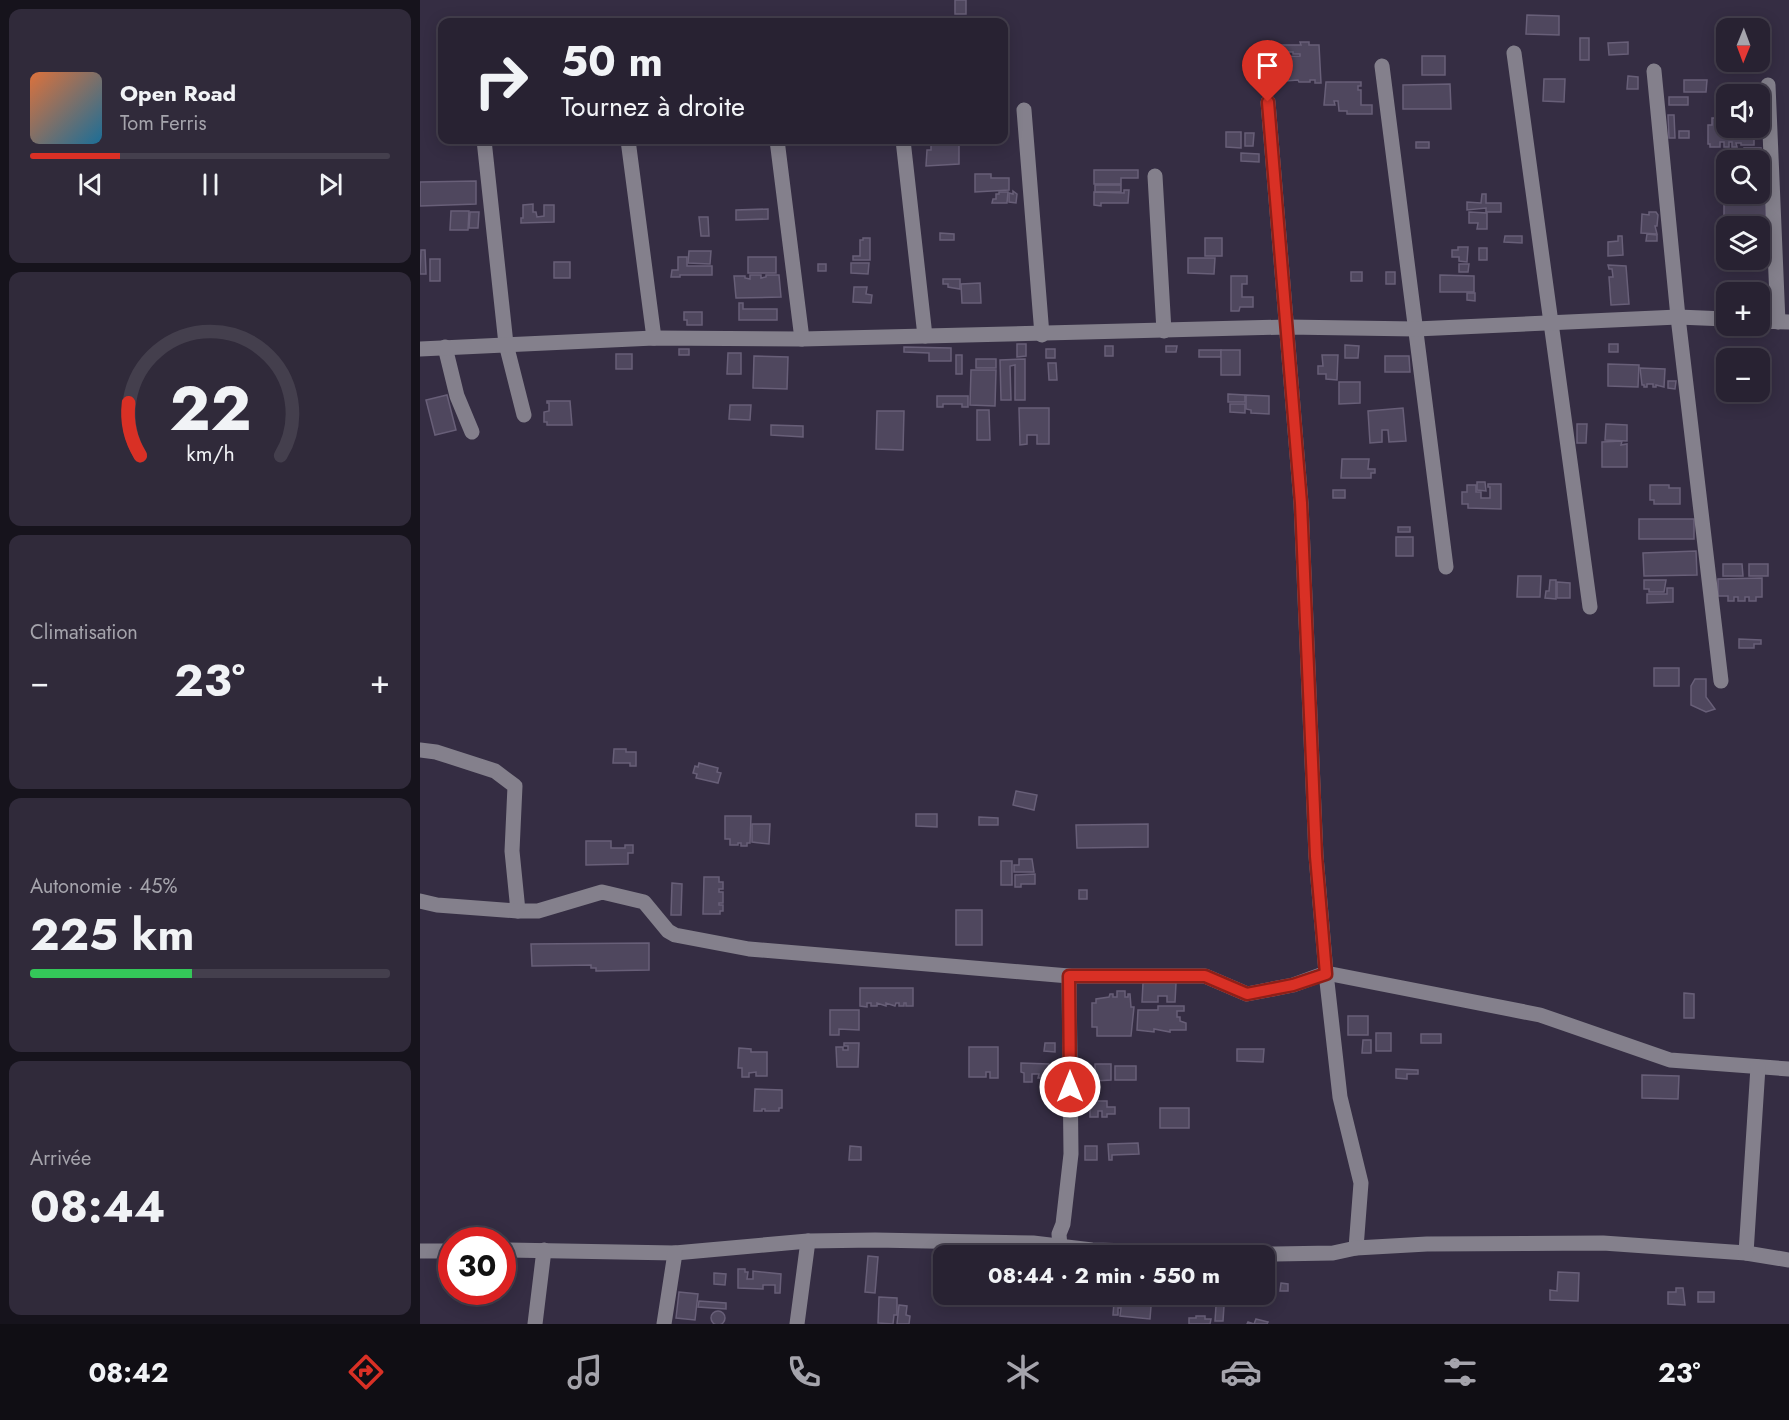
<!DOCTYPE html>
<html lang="fr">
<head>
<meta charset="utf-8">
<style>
  body { margin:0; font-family:Jost,sans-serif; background:#302a3a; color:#f1f3f6; height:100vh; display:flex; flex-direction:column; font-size:22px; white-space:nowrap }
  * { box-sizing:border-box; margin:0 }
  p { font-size:20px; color:#a5a4ac }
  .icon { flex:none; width:33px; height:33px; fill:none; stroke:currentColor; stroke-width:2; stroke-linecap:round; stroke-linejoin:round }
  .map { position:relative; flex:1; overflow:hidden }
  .side { display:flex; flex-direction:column; gap:9px; padding:9px; background:#16131c; width:420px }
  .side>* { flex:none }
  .top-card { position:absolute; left:18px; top:18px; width:570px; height:126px; border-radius:12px; box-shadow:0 3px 15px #0003,0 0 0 2px #443f4d; background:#282232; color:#f1f3f6; overflow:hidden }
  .needle { width:39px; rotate:181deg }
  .controls { position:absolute; left:1296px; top:18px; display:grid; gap:12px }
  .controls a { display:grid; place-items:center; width:54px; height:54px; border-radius:12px; background:#282232; box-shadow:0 3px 15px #0003,0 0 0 2px #443f4d; font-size:30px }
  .speed { position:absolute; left:18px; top:1227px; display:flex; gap:12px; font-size:30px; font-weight:700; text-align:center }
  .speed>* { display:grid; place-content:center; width:78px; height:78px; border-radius:50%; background:#282232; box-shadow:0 3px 15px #0003,0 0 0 2px #443f4d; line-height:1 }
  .speed .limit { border:9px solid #d22; background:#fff; color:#111 }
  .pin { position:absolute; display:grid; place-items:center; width:51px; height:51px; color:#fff; margin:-62px -26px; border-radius:50% 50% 50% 0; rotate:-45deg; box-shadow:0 0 6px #0007 }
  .pin .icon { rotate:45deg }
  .me { position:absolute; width:66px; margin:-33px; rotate:0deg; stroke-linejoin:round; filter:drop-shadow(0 0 4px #0008) }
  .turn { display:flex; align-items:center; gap:21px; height:126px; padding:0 24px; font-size:27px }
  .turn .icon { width:78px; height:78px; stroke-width:2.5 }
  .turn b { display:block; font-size:42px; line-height:51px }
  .big { font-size:45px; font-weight:700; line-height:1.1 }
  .side .card { flex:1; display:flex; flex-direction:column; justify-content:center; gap:9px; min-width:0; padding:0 21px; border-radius:12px; background:#302a3a }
  .side .dial { align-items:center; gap:0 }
  .dial svg { height:156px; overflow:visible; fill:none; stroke:#443f4d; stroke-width:7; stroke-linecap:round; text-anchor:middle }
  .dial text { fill:#f1f3f6; stroke:none }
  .song { display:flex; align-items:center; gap:18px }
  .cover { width:72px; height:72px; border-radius:9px; background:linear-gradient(135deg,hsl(20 70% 55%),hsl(200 70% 35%)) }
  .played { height:6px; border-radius:3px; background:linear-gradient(90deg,#d93025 25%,#443f4d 25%) }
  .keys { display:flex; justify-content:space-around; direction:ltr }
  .heat { display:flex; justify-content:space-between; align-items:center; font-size:33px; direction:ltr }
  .charge { height:9px; border-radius:4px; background:linear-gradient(90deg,#34c759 45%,#443f4d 0) }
  .trip { position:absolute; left:513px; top:1245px; width:342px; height:60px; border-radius:12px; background:#282232; box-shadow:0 3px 15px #0003,0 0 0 2px #443f4d; font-weight:700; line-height:60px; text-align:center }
  .tabs { display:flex; height:96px; justify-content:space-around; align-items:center; background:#100e14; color:#a5a4ac }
  .tabs .icon { width:42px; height:42px }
  .tabs .current { color:#d93025 }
  .tabs b { font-size:27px; color:#f1f3f6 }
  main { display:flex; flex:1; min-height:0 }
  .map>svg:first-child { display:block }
</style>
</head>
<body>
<main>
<section class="side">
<div class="card">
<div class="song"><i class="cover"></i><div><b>Open Road</b><p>Tom Ferris</p></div></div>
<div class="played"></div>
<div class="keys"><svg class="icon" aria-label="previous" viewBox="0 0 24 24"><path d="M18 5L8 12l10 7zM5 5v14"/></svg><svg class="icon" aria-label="pause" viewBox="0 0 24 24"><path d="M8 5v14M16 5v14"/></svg><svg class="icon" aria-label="next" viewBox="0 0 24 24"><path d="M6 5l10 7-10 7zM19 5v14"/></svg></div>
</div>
<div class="card dial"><svg viewBox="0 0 100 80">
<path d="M14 69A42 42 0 1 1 86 69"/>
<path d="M14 69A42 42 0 0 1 8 42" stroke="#d93025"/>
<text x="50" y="56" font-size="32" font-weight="700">22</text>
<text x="50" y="72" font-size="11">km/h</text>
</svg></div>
<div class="card"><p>Climatisation</p>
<div class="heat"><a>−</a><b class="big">23°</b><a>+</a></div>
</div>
<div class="card"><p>Autonomie · 45%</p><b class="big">225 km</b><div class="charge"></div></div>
<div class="card"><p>Arrivée</p><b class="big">08:44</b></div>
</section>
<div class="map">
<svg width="1369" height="1324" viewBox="0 0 1369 1324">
  <rect width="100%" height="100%" fill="#352d43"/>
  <g fill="#4f475e" stroke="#685f78" stroke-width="1.5">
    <rect x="535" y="0" width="11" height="14"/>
    <path d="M1107,15L1139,16V35L1106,34Z"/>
    <rect x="1160" y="38" width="9" height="22"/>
    <path d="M880,42H889V45H899L901,83H895V80H890V82H879L878,80L853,82L852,57L880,56V54H873V52H856V45H881Z"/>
    <path d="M1208,42V54L1189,55L1188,43Z"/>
    <rect x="1002" y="56" width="23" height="19"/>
    <path d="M1208,76L1218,77V89H1207Z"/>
    <path d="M1124,79H1145L1144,102L1123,101Z"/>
    <path d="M1264,80H1287L1286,92H1264Z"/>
    <path d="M906,82H941V86H938V90H941V105H952V114H927V111H919L918,101H914L915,105H904Z"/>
    <path d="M1030,84L1031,109H983V85Z"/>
    <rect x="1249" y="97" width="19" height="8"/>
    <path d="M1248,115H1254L1255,138H1249Z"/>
    <path d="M1292,118H1306V128H1334V145H1321V143H1316L1317,147H1312V142H1309V147H1304V142H1300V147H1290V144H1288V125H1292Z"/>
    <rect x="1259" y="131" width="10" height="7"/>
    <path d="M806,132H821V148L806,147Z"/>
    <path d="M825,133H834L833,146H825Z"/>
    <path d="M511,140H539V164L506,166L507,150H511Z"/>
    <rect x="996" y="142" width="13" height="6"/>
    <path d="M1324,148H1341V155L1324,154Z"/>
    <path d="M821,153L839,154V162L821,161Z"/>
    <path d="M674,170H718V178H701V184H674Z"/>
    <path d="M555,174H571V178H589V190L555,192Z"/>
    <path d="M56,181V204L0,206V182Z"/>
    <rect x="675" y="185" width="26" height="7"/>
    <path d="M704,190H709L708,203H681V206L674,205V192L704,193Z"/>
    <path d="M593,191L597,194L596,203L589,202V193L593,194Z"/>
    <path d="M579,192H588L587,203H572L573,199H576V194H579Z"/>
    <path d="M1062,194H1066V203H1081V212H1066V208L1047,210V202L1061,203Z"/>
    <rect x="1304" y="199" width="42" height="19"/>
    <path d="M113,204V212H116L117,217L124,216V205H134V222L101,223V218H103V205Z"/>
    <path d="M348,209V219L316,220V210Z"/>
    <path d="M31,211H49L48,230H30Z"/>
    <path d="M50,212H59L58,228H49Z"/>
    <path d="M1049,212L1067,213V229H1057L1058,223H1049Z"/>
    <path d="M1229,212H1236L1238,215L1237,226H1235L1237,234L1221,233L1222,214L1229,215Z"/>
    <path d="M279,217H288L289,236H281Z"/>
    <path d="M520,233L534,234V240H520Z"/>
    <path d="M1227,234L1237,235V241H1226Z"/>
    <path d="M1085,236H1102V243L1084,242Z"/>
    <path d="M1198,236H1202L1203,255L1188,256V242L1198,241Z"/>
    <path d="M443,238H450V260H433V256H440V240H443Z"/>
    <rect x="785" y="238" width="17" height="18"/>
    <path d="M1038,247H1048L1047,262L1039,261V257H1032V250H1038Z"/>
    <rect x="1059" y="248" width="8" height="12"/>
    <path d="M1,250H5L6,274H0Z"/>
    <path d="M269,251H291L290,264L268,263Z"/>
    <path d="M258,257H267V266H292V275H260V277H251L252,270H258Z"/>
    <rect x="328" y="257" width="28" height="16"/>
    <path d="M768,258H795L794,274L768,273Z"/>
    <rect x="10" y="259" width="10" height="22"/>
    <rect x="134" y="262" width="16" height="16"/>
    <path d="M431,263H449L448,274L431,273Z"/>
    <rect x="398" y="264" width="8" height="7"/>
    <path d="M1039,264H1049L1048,272H1039Z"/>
    <path d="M1188,265L1206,266L1209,304L1191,305L1189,277H1193L1192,269H1189Z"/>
    <rect x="931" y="272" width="11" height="9"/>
    <rect x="966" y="272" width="9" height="12"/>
    <path d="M330,275H341V278L346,277V275H359L361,297L316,298L314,276H325V278L330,279Z"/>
    <path d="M1020,275L1054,276V292H1020Z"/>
    <path d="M811,276H827V284H822V297H833V307H820L819,311H811Z"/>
    <path d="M523,279H540V289L528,287V284H523Z"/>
    <path d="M560,283L561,303H542L541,284Z"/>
    <path d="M434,287H447L446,294L452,295L451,303L433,302Z"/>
    <path d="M1047,293H1055V301L1047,300Z"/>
    <path d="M319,303H323V309H357V320H319Z"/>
    <path d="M264,312H282V325H267V320H264Z"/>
    <path d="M597,344H606V356L597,357Z"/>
    <rect x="1189" y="344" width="9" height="8"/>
    <path d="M925,345L939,346L938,358H925Z"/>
    <rect x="685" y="346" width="8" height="10"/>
    <path d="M746,346H757L756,352H746Z"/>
    <path d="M484,347L531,348V361H509V353L484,352Z"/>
    <rect x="259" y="349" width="10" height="6"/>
    <rect x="626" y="349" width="9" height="9"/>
    <rect x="779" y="350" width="22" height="7"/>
    <rect x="801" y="350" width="19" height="25"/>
    <path d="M308,353H321V374H307Z"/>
    <rect x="196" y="354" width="16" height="15"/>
    <rect x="536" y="355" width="6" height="19"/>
    <path d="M902,355H918L917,380L906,379V374H898V366H903Z"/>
    <path d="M334,356L368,357L367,389L333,388Z"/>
    <path d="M965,356H989L990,372H965Z"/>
    <rect x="556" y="359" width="20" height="9"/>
    <path d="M605,359V400H595V365L590,366L591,400H581L580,360Z"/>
    <path d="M628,363H636L637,380H629Z"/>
    <path d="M1188,364L1219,365L1218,387L1188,386Z"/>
    <path d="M1220,368L1245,369L1244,387L1236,385V387H1233V384H1227V387H1224V385H1222Z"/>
    <path d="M551,370H576L575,406L550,405Z"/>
    <path d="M1248,381H1256L1255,389L1248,388Z"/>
    <path d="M919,382H940V403L919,404Z"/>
    <path d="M808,394L825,395V402H808Z"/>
    <path d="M27,395L36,430L15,435L6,400Z"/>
    <path d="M826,395L849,396V414L831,413V410L826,409Z"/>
    <path d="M517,396H548V407H542V404H523V407H517Z"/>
    <path d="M127,401H150L152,425H127V422H124V412L129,411V403H127Z"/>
    <path d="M810,404H825V413L810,412Z"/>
    <path d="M310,405H331L330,420L309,419Z"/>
    <path d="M599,408H629V444H617V435H607V444L600,445Z"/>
    <path d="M983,408L986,441L969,442L968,430H962V442L950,443L948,411Z"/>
    <path d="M557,410H569L570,440H557Z"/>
    <path d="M457,411H484L483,450L456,449Z"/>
    <path d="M1157,424H1167L1166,443H1157Z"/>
    <path d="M1186,424L1207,425V441L1185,440Z"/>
    <path d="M351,425L383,426V437L351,435Z"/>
    <path d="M1202,441L1201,445L1207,444V467H1182V442Z"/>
    <path d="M922,459H949L948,469H955V473H951V478H921Z"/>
    <path d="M1057,482H1065L1066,491L1057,490Z"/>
    <path d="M1068,484H1081V509L1048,508V504H1042V492H1047V485H1056V492H1061V498H1070V487H1068Z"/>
    <path d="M1230,485H1249V488H1260V504H1234V500H1230Z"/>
    <rect x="913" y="490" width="12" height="8"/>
    <rect x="1219" y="519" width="55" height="20"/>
    <rect x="978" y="527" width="12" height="5"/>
    <rect x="976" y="537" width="17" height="19"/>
    <path d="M1276,551L1277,575L1224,576L1223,553Z"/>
    <path d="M1303,564H1322L1323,576H1303Z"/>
    <rect x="1329" y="564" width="19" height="12"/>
    <path d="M1098,576H1121L1120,597H1097Z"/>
    <path d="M1342,578V597H1336V601H1329V597H1325V601H1318V597H1314V601H1308V596H1298V579Z"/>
    <path d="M1130,580H1136V599L1125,598L1126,591H1129Z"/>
    <path d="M1224,580H1246L1244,592H1229V589H1224Z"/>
    <path d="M1137,582L1150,583V598H1137Z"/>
    <path d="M1247,588H1253V602L1227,603V594H1247Z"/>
    <path d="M1319,639L1341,640V644H1334V648H1319Z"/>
    <rect x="1234" y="668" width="25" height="18"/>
    <path d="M1275,679H1286V697L1295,709L1286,712L1271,705V686Z"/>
    <path d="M194,749H206V752H216V766H210V763H193Z"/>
    <path d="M279,763L298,768L297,772L301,773L298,783L276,778L277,774L273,773L275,766L278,767Z"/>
    <path d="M596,791L617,795L614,810L593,805Z"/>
    <path d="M496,814H517V827L496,826Z"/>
    <path d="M305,816H331L330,843H327V846H321V843H318V845H310V839H305Z"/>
    <path d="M559,817L578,818V825H559Z"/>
    <path d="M332,824H350L349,844L332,842Z"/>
    <path d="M728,824V847L657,848L656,825Z"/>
    <path d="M166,841H191V848H205V845H213V853H208V864L166,865Z"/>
    <path d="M599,859H612L614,872H594V865H599Z"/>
    <rect x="581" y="861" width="11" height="24"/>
    <path d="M615,874V884H601V887H595V875Z"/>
    <path d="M284,877H299V882H303V889H299V892H303V903H299V905H303V911H300V914H283Z"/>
    <path d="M252,883L262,884L261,915H251Z"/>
    <rect x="659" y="890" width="8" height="9"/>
    <rect x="536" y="910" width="26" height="35"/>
    <path d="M229,943V970L176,971V968H171V965L112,966L111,944Z"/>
    <path d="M723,983H756L755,1002H747V996H738V1002H722Z"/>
    <path d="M440,988H493V1006H486V1003H484V1006H479V1003H476L475,1006L466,1003V1006L457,1003V1006H451V1003H447V1007L440,1006Z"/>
    <path d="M697,991H705V997H708V994H710L711,1007H714L711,1036H677V1027H672V1003H676V999L689,997L690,994H693V997H697Z"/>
    <path d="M1264,993L1274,994V1018H1264Z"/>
    <path d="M738,1006H764V1011H757V1017H760V1021L766,1023V1030H750V1032L734,1029V1032L717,1030L718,1010H738Z"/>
    <path d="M410,1010H439V1030L419,1029V1035H410Z"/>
    <rect x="928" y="1016" width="20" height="19"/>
    <rect x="956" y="1033" width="15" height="18"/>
    <rect x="1001" y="1034" width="20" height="9"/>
    <path d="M943,1040H951V1053H942Z"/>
    <path d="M424,1043H439L438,1067H417L416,1047H423V1050H428V1046H424Z"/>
    <path d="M625,1043H635V1052L624,1051Z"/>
    <path d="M549,1047H578V1078H570V1072H566V1077H549Z"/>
    <path d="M319,1048L331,1049V1052H347V1076H336V1072L329,1073V1077H322V1068H318Z"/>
    <path d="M817,1049H844L843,1062L817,1061Z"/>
    <path d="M601,1063L629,1064V1082H622L623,1078H618L619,1074H612V1082H604V1073L601,1072Z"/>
    <path d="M675,1064H691V1080L675,1081Z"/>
    <rect x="695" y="1066" width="21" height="14"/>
    <path d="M976,1069L998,1070V1074H987V1079L976,1078Z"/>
    <path d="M1222,1075L1259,1076L1258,1099L1222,1098Z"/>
    <path d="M335,1089L362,1090V1108H359V1111H345V1109H342V1111H334Z"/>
    <path d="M670,1101H687V1107H695V1114H687V1117H682V1111H678V1117H670Z"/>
    <rect x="740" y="1108" width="29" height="20"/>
    <path d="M718,1143L719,1154L692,1155V1160H689L688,1144Z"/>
    <path d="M430,1146L441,1147V1160H429Z"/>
    <rect x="665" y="1146" width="12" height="14"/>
    <path d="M448,1256L458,1257L455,1293L445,1292Z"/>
    <path d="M318,1269H325V1272H328L327,1279H333V1271L361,1274L360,1293H355V1285H343V1289L318,1288Z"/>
    <path d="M1138,1272L1159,1273L1158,1301L1130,1300V1290L1137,1291Z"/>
    <path d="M294,1273L306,1274L305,1285L294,1284Z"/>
    <path d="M861,1283L868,1284V1291H860Z"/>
    <path d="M1256,1288H1263L1265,1305L1248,1304V1292H1256Z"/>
    <path d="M259,1292L278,1294L275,1320L256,1318Z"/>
    <rect x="1278" y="1292" width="16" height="10"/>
    <path d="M699,1294H732L730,1319L700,1316L701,1308H698V1315H693L694,1302H699Z"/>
    <path d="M459,1297L477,1298V1315H474L473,1324L458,1323Z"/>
    <path d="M279,1301L306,1303V1309L278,1307Z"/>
    <path d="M479,1305L487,1306L486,1315L490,1316L489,1324H477Z"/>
    <path d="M796,1306H804L803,1321H795Z"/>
    <circle cx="298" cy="1318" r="7"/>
    <path d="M776,1316H785V1319H791L790,1324H769V1318H776Z"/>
    <path d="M836,1319L848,1322L847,1324H827L828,1322L834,1324Z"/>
  </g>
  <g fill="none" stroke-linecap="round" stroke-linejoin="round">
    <g stroke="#84808c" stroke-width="15">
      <path d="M1094,53L1170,607"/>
      <path d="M962,66L1026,567"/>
      <path d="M1234,71L1258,317L1301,681"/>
      <path d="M1348,85L1358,322"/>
      <path d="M848,102L881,503L896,856L906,973L920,1097L941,1183L936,1248"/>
      <path d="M604,110L622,335"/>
      <path d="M64,140L86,344L104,415"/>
      <path d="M208,140L234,338"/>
      <path d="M357,140L382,339"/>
      <path d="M483,140L505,336"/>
      <path d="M735,176L744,331"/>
      <path d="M1340,321L1369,322"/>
      <path d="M25,347L37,396L52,432"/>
      <path d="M0,349L234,338L382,339L867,327L996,329L1258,317L1306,319"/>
      <path d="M0,750L16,752L75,771L95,786L92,851L98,911H118L182,892L224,902L248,931L255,935L329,949L649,976H785L827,994L873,985L906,973L1120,1015L1250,1060L1369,1069"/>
      <path d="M0,901L17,905L98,911"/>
      <path d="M640,1247L639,1234L643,1224L651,1154L649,976"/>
      <path d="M82,1250L255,1253L388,1241L455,1240L613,1243L672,1250L855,1254L913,1253L936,1248L1007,1244L1183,1243L1326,1253L1369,1260"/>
      <path d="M0,1251H32"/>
      <path d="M1326,1253L1338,1067"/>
      <path d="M115,1324L124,1250"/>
      <path d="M244,1324L255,1253"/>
      <path d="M377,1324L388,1241"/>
    </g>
  </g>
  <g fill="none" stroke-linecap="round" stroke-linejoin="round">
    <g stroke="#8d1f18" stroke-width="15">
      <path id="route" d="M650,1087L649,976H785L827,994L873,985L906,974L896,856L881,503L848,102"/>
    </g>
    <use href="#route" stroke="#d93025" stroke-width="10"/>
  </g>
</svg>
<div class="controls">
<a><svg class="needle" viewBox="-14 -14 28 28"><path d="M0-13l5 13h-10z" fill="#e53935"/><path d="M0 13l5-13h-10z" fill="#a5a4ac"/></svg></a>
<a><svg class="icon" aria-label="sound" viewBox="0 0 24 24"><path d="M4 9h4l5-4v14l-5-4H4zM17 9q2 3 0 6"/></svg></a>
<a><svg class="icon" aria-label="search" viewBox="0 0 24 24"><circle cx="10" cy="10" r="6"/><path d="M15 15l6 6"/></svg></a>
<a><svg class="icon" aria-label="layers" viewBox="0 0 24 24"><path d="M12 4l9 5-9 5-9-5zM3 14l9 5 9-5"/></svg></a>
<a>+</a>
<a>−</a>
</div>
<div class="speed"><div class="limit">30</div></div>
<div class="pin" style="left:848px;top:102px;background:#d93025"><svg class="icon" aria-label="arrive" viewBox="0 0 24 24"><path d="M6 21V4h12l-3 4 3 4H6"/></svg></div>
<svg class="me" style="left:650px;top:1087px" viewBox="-20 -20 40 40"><circle r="17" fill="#d93025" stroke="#fff" stroke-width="3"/><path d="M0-11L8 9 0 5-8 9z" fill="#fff"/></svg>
<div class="trip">08:44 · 2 min · 550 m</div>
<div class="top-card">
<div class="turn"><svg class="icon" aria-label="right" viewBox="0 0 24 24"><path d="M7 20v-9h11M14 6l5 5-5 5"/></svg><div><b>50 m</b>Tournez à droite</div></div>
</div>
</div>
</main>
<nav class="tabs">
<b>08:42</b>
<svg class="icon current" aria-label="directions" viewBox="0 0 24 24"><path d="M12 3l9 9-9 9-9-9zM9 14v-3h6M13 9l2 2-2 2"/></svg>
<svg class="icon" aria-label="music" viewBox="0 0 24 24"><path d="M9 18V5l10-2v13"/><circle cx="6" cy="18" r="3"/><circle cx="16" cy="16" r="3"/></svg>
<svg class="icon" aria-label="phone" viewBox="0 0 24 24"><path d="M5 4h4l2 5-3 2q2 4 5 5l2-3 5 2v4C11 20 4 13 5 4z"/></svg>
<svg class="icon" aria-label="climate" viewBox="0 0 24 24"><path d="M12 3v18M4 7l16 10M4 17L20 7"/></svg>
<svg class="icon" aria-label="car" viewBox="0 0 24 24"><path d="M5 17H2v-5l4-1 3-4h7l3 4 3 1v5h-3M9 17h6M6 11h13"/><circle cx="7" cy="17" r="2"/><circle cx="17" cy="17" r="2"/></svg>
<svg class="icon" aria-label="filters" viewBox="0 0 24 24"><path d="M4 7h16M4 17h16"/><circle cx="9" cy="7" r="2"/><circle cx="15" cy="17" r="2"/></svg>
<b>23°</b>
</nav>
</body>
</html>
